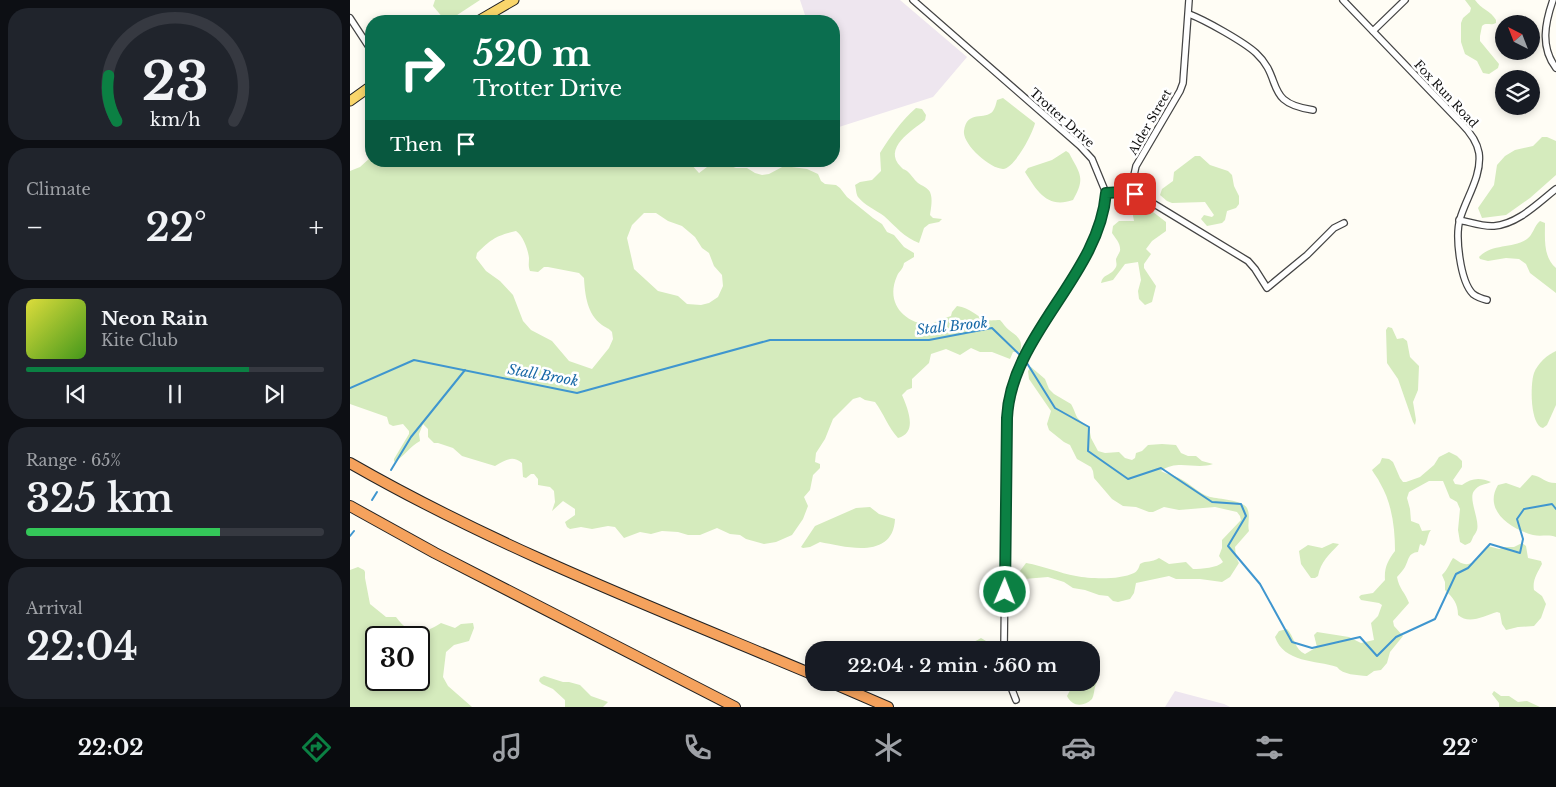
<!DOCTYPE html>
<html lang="en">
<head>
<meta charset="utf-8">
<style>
  body { margin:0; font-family:"Libre Baskerville",serif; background:#20242c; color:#f1f3f6; height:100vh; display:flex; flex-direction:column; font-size:19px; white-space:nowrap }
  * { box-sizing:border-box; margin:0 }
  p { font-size:16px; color:#9ea1a6 }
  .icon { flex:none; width:28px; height:28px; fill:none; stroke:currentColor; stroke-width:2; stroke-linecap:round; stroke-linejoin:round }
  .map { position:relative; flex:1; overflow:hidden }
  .side { display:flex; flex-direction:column; gap:8px; padding:8px; background:#0d0f14; width:350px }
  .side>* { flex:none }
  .banner { position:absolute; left:15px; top:15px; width:475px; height:152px; border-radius:20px; box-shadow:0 2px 8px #0003; background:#0b6e4f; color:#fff; overflow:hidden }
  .needle { width:32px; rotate:318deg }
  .fabs { position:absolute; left:1145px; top:15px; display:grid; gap:10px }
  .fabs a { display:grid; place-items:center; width:45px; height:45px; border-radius:50%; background:#171b24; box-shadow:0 2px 8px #0003; font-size:25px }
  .speed { position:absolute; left:15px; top:626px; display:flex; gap:10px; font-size:25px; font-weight:700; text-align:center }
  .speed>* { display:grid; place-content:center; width:65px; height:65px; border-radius:50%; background:#171b24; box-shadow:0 2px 8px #0003; line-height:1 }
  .speed .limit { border:2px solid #111; border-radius:8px; background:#fff; color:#111 }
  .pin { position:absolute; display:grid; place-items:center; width:42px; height:42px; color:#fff; margin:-21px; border-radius:10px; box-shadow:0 2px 8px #0006 }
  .me { position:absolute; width:55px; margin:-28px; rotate:1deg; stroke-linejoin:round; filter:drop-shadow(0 0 4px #0008) }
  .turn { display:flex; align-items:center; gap:18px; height:105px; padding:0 25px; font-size:22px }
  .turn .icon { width:65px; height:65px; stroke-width:2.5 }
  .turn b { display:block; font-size:35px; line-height:42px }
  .then { display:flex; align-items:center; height:48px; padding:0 25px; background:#0003; gap:10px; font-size:19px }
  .big { font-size:38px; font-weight:600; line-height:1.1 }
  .side .card { flex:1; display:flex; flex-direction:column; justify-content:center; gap:8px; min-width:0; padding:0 18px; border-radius:20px; background:#20242c }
  .side .dial { align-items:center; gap:0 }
  .dial svg { height:130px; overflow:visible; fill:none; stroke:#363941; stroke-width:7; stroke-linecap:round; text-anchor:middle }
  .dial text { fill:#f1f3f6; stroke:none }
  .song { display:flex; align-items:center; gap:15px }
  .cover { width:60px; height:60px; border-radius:8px; background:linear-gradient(135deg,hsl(60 70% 55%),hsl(100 70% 35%)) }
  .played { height:5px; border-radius:2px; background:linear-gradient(90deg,#0b8043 75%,#363941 75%) }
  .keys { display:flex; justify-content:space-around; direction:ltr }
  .heat { display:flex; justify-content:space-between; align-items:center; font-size:28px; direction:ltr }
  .charge { height:8px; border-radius:4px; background:linear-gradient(90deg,#34c759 65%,#363941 0) }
  .trip { position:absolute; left:455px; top:641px; width:295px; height:50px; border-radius:20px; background:#171b24; box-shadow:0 2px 8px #0003; font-weight:600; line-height:50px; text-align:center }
  .dock { display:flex; height:80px; justify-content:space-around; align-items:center; background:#090b0e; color:#9ea1a6 }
  .dock .icon { width:35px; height:35px }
  .dock .on { color:#0b8043 }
  .dock b { font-size:22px; color:#f1f3f6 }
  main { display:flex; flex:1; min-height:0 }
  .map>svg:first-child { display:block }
</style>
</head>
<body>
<main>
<section class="side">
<div class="card dial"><svg viewBox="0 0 100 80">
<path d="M14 69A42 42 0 1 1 86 69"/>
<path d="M14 69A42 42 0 0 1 9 41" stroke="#0b8043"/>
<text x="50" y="56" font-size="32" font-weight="700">23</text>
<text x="50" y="72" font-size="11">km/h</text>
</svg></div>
<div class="card"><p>Climate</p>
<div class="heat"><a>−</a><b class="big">22°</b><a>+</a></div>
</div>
<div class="card">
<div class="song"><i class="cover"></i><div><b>Neon Rain</b><p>Kite Club</p></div></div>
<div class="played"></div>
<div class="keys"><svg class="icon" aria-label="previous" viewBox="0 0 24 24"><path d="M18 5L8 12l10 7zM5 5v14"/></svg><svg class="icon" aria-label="pause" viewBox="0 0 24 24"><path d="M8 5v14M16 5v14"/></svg><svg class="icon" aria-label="next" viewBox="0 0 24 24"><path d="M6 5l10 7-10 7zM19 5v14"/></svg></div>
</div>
<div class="card"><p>Range · 65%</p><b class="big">325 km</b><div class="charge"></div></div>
<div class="card"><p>Arrival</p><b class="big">22:04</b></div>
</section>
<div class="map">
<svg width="1206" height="707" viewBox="0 0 1206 707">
  <rect width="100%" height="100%" fill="#fffdf5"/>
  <g fill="#eee6ef">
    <path d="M450,0H550L617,57L583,97L489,127L484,110V21H457Z"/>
    <path d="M825,691L874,704L880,707H815Z"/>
  </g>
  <g fill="#d5ebbd" fill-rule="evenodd">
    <path d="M85,0H130L101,19H94L83,6Z"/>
    <path d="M1115,0H1125C1131,9 1141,11 1146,20V23C1141,26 1136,22 1132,26L1130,36V41L1149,64L1148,68L1139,74L1133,73L1127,61L1115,54L1111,42V23L1113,18L1120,12L1121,8Z"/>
    <path d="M653,98L685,123C683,133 665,168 653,169C640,169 612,144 614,131C617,109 635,121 643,111C645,108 646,104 647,100Z"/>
    <path d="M566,108L572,109L576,115L575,120C562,131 532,148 551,167C555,171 553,168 557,171C561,174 564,180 568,183C572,186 577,187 580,192C583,199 581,208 580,215L583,218L592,219L589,222L579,224L574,228L569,243C555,238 545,226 534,216C526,210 514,205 508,197C506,194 506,188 505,185L510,182L522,180L531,171L530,153C540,137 551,121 566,108Z"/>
    <path d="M1192,137H1197L1206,141V175L1180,198L1156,215L1132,218L1128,208L1144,185L1147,165L1155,156L1165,150L1183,146Z"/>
    <path d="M716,151L719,153C730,174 736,178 723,200C697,209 687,191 675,172L678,168L702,160Z"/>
    <path d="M845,156H850L860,165L878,171L882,175L884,186L889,196V204L886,208L877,211L875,220L872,223L857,226L851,219L854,215L862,217L864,215L855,202L822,203L817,201L810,195L812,189L823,181L824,172Z"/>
    <path d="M21,157V161H334L340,163L349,173L361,164L370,162L386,168H397L405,173L412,175L419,174L434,166L457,169L468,174L471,181L475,184L486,185L490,188L497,197L523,218L532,224L537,232L544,235L554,247L564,253V257L554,263C553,270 549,271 547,276C535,303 554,323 579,325L592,319L601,316L602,312L607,306C621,308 625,316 637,320C641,321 646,320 650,320C653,323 656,328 659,330C667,336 674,340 670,352H663L660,359L642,352H630L621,348L610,355L596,349L581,354L579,363L562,379V388L557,390L552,395C558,409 568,433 548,438C538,427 534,414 525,402L515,400L510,397L503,399L483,419L475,439L466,453L465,462L470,464V468L463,475L460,490L454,497L458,506L453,519L442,535L426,542L414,544L396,539L390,535L380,534L367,528L350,535H338L328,532L312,531L301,534L290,532L274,538L265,527L258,526L242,529L231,527L220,529L217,527L215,522L225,515V509L213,501L202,511L205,502L204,491L200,487L188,485V479L184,474H181L176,478L173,477L172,463C162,455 156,460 145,466L112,456L103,448L88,443H84L78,437V429L73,424L69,434L70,441C60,446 54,457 44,462V459L59,434V431L53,424L43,426L39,424L37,417L0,404V171L10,167ZM294,213H306L318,221L332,226L345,237L352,248L359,253L364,266L372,275L373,286L368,297L359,303L351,305L337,304L328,296L308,291L284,269L277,238L282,225ZM166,231C173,236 178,249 179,258C179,263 178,266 180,271L188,272L194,267H198L229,273L234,278C235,295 237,314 252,325C256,328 259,328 262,332L263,339L259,348L242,369L219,361L202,341L181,330L173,321L163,295L150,281L136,271L126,258L127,253C142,239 145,236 166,231Z"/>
    <path d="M790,206L803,212L816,222V231L802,241L796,249L801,254L794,264V268L806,286L802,302L795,305L789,299L788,291L791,280L788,262L775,264L763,280L751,283C753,274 759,276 764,270C768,265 766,264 766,259C767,256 769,254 770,251C771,244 766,239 762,233L763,226L769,221H784L782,210Z"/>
    <path d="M1190,221L1195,223C1195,239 1193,257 1206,268V293L1180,273L1176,264L1169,259L1156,258L1138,261L1130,259L1129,257C1142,243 1162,249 1177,239C1183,235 1184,226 1190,221Z"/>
    <path d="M1038,327L1042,328L1047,339L1053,338L1057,341L1060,357L1069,366L1068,390L1063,402L1066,420L1065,425L1063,422L1048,379L1037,363L1036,330Z"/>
    <path d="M1206,351V405L1197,425L1193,428C1180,426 1180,384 1184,373C1188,363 1197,355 1206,351Z"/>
    <path d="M681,367L695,379L699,389L704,394L721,404C729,419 723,416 739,427L741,438L748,451L755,453L769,452L775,458L782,460L785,458L786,453L792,451L798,445L812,444L826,445L831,453L838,456H846L852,461L863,464C846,470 827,459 811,471C816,474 823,475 829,478C840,483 849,494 860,497C869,499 892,500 897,508C901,516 897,523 899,531L885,547L886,557L889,563L880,577L872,582L850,579H826L819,576L786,583L784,593L780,599L768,602L763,601L758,596L749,595L735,590L723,588L714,582L698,577L674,579L670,575V571L676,563C694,566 709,573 726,576C741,579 770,580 784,573C788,571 789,567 790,564C797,560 801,563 809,558L819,564L836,562L843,569C852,569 867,568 873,562L869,556L872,548V540L891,520L890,516L887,512L865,507L829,510L814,507L803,512H799L786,507L773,506L762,499L744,478L743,471L741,467L727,459L720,445L714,442L699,430L697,424L701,411L679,379L678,371Z"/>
    <path d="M1099,452L1107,456L1112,461V467L1103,480L1105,484L1112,485C1121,478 1130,477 1141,482C1135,485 1129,484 1124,491C1118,499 1130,520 1127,530C1126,533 1124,535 1123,537C1121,542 1121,543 1115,545L1110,542L1108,530L1110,509L1107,502L1100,498L1093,481H1079L1059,492L1057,498L1060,509L1061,521L1069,524L1072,531L1081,530C1077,534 1078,542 1074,546L1070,544L1068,552C1058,553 1059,559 1055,567C1053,570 1050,574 1047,577C1049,589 1055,592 1059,603L1043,621L1044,626L1053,636L1040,652L1037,663L1031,670L1024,671L1017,676C1007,675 993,675 987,667C966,660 934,663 925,637L929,631L937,629C944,636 945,650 955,654L967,647L964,635L967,632L999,637L1011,643L1024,640L1021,623L1028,616L1032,605L1029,603L1011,600L1009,597L1011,595L1023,593L1035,580C1034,568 1038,560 1045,551C1045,528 1042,503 1030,483C1028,478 1024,474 1022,470L1030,463L1032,458L1039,459L1043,462L1050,478L1053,482H1056L1070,477L1084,465L1089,457Z"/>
    <path d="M1182,475C1192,476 1194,483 1206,483V537C1198,534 1191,537 1183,535C1160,529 1133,510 1148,485L1156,483L1170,488Z"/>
    <path d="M520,507L529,514L545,519C543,560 496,547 470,542L460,547L453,548L451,547L465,526L506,508Z"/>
    <path d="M983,543L989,544C979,555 971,561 968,576L965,578H961L951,564L949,551L958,545L972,548Z"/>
    <path d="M1172,543L1176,546L1178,558L1191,561L1192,564C1188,572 1182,580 1184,590L1192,596L1196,604L1191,618L1184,626L1168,627L1156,630L1152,624L1150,613L1147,612C1134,616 1119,625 1108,615C1108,603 1103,598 1095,590V582L1092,575C1098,569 1099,564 1103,558C1107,560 1111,564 1115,564C1125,566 1130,551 1138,546L1149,549L1155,547H1164Z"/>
    <path d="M8,567L14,570L15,572V578L20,604L36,617H46C60,636 72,635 91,623L105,628L111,624L123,623L124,628L119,641L104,645L96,652L93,677L98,686L122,707H0V570ZM26,638H69V680H26Z"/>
    <path d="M631,638L636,641V647L633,650H592C602,639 606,644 619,643C623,643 627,640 631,638Z"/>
    <path d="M744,665C751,673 748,679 745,687C744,691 744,695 742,699C734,707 722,707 717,696L724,683L741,682V666Z"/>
    <path d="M194,676L213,682H219L230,685L241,696L258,702L253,707H215V700L203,689L192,684L189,681L190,678Z"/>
    <path d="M1144,691L1151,696H1159L1168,702L1177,701L1190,707H1149V703L1142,694Z"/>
  </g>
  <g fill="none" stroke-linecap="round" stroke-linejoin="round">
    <g stroke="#3f96cf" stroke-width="2">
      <path d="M675,360L705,408L739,427L738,451L778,479L811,468L862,502L891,504L896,516L878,546L910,584L942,642L962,648L1010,637L1027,656L1046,637L1085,619L1106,574L1118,568L1140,544L1170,553L1173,539L1167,519L1174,509L1202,504L1206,509"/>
      <path d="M0,388L64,360L227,393L420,340H579L642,328L671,356"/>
      <path d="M41,470L61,437L115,370"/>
      <path d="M22,500L27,492"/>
      <path d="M0,536L4,531"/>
    </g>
    <g stroke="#444" stroke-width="8">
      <g id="minor">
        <path d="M563,0L730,146L742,159L756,193H780L796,199L898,261L905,269L917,288L957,255L984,228L994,223"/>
        <path d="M993,0L1111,123C1119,131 1127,141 1129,153C1132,176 1116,198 1110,219C1105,236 1110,281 1123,294C1127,297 1133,299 1137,300"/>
        <path d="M1203,0C1195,23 1190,47 1206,68"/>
        <path d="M839,14C855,20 894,42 906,53C934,79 913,103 963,110"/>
        <path d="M0,18L21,50"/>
        <path d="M1023,31L1055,0"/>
        <path d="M780,193L786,166L830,91L833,83L839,0"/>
        <path d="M1109,220C1120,222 1133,227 1144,226C1168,224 1188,203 1206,189"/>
        <path d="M654,650L657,403C660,394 662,383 666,374C678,345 697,317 714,291C733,259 753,231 756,193"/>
        <path d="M659,682L666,700"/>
      </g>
    </g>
    <g stroke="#222" stroke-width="11">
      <g id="primary">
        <path d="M128,21L164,0"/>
        <path d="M0,101L21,86"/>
      </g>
    </g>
    <g stroke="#222" stroke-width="12">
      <g id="motorway">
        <path d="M0,463C148,548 307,609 464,675"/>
        <path d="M0,506L85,553L385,707"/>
        <path d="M480,682L538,707"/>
      </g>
    </g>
    <use href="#minor" stroke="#fff" stroke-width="5.5"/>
    <use href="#primary" stroke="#f9d66b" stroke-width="9"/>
    <use href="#motorway" stroke="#f5a25d" stroke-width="10"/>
  </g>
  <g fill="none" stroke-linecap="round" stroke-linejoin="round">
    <g stroke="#07532c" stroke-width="12">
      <path id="route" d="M655,592L657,418C661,334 749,276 756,193L772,192L785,194"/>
    </g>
    <use href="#route" stroke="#0b8043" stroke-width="9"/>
  </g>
  <g text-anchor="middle" stroke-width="5" stroke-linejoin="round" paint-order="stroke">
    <g font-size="12" fill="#111" stroke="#fff">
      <text transform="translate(1096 94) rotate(47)" y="4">Fox Run Road</text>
      <text transform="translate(712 118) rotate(42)" y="4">Trotter Drive</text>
      <text transform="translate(800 122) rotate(-60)" y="4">Alder Street</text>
    </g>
    <g font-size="14" font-style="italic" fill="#1768a6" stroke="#fff">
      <text transform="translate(602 326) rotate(-6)" y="5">Stall Brook</text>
      <text transform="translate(193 375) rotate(10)" y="5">Stall Brook</text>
    </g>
  </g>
</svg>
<div class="fabs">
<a><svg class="needle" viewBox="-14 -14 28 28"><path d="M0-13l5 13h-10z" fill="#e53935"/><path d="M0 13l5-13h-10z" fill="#9ea1a6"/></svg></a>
<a><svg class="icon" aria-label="layers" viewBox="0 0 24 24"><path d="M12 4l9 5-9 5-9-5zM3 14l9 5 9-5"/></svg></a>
</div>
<div class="speed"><div class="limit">30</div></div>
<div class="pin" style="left:785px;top:194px;background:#d93025"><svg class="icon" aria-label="arrive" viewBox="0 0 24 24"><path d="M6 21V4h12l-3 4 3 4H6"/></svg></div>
<svg class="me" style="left:655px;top:592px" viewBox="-20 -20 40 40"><circle r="17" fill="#0b8043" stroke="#fff" stroke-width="3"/><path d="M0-11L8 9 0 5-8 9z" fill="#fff"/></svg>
<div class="trip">22:04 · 2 min · 560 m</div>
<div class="banner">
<div class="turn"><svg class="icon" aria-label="right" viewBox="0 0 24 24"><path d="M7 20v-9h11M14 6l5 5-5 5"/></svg><div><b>520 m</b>Trotter Drive</div></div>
<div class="then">Then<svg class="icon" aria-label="arrive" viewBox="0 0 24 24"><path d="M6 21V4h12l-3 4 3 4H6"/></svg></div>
</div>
</div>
</main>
<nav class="dock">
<b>22:02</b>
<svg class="icon on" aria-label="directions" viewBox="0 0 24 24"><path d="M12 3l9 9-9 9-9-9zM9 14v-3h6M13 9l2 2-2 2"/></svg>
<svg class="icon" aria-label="music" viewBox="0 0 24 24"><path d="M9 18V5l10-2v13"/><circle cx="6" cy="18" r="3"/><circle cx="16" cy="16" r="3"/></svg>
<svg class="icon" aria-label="phone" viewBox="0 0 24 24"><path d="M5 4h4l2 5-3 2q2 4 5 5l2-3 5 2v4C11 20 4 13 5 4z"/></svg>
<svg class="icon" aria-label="climate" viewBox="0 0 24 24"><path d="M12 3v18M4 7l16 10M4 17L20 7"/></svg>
<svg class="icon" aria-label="car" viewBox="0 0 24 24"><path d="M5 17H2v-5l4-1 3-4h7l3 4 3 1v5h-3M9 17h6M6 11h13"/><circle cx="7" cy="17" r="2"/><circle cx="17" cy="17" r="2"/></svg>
<svg class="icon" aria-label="filters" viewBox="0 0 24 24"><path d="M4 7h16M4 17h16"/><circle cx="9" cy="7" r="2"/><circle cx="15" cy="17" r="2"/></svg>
<b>22°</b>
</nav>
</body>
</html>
